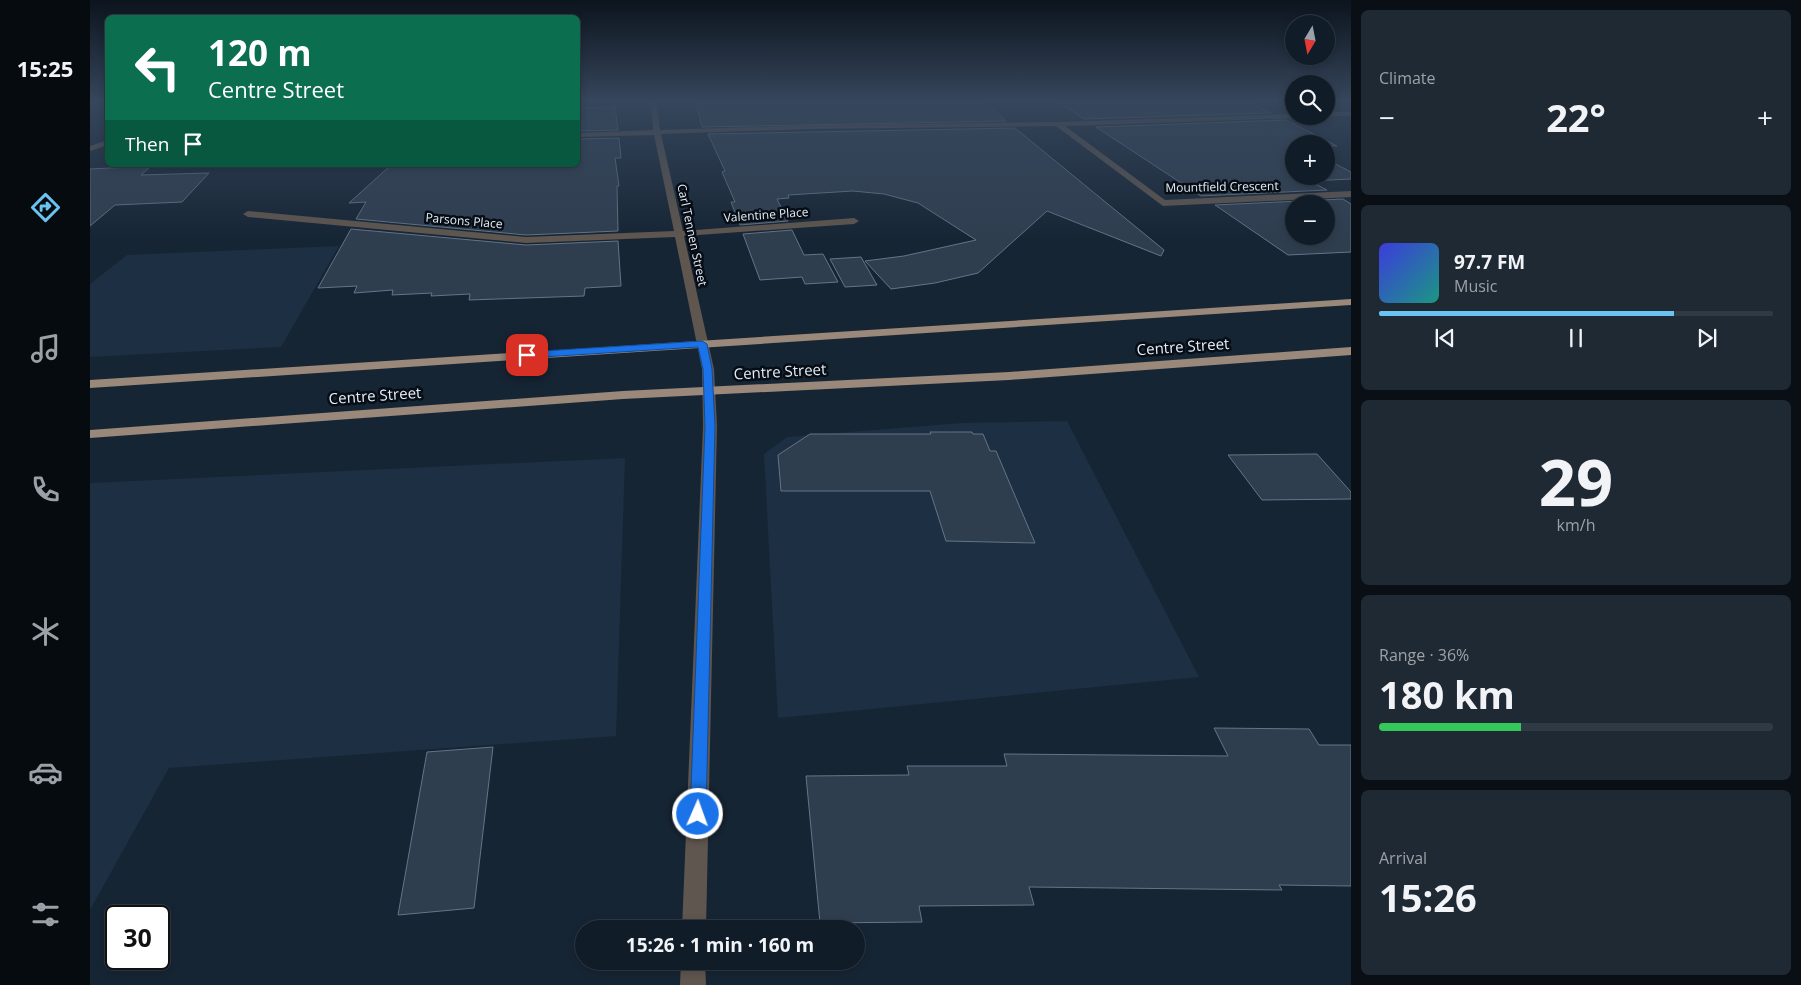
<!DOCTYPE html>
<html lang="en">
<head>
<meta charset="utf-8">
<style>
  body { margin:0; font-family:"Open Sans",sans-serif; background:#1e2933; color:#f1f3f6; height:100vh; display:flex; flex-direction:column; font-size:19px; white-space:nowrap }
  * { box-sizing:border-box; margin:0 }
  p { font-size:16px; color:#9ca1a7 }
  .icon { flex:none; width:28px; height:28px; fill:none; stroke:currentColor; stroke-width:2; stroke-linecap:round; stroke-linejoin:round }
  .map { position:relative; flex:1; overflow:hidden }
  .sheet { display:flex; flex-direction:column; gap:10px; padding:10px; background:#090f15; width:450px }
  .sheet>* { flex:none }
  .guide { position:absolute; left:15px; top:15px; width:475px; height:152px; border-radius:8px; box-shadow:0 2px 8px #0003,0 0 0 1px #303a44; background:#0b6e4f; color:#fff; overflow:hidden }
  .needle { width:32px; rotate:190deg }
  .fabs { position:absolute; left:1195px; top:15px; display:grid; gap:10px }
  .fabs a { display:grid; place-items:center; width:50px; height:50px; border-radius:50%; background:#101c27; box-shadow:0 2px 8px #0003,0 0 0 1px #303a44; font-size:25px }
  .speed { position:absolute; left:15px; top:905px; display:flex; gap:10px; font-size:25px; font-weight:700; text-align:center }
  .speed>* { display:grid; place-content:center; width:65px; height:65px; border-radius:50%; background:#101c27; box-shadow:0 2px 8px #0003,0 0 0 1px #303a44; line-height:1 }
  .speed .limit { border:2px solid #111; border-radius:8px; background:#fff; color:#111 }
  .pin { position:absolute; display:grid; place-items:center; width:42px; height:42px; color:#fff; margin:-21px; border-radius:10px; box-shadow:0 2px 8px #0006 }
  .me { position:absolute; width:55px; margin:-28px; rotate:2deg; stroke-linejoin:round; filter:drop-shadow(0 0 4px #0008) }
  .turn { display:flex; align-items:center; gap:18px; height:105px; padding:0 20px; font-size:22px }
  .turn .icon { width:65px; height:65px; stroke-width:2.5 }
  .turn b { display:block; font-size:35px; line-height:42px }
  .then { display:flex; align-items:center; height:48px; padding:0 20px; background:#0003; gap:10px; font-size:19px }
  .big { font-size:38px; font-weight:700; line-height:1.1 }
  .sheet .card { flex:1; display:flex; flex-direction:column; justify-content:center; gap:8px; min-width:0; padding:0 18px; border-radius:8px; background:#1e2933 }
  .sheet .dial { align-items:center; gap:0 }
  .dial b { font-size:65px; line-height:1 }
  .song { display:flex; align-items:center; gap:15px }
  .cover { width:60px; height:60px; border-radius:8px; background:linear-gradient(135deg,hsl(240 70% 55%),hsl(170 70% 35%)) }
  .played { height:5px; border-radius:2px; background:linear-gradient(90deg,#6bc3f2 75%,#303a44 75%) }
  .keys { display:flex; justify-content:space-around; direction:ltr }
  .heat { display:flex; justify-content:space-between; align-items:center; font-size:28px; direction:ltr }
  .charge { height:8px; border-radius:4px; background:linear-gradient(90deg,#34c759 36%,#303a44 0) }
  .trip { position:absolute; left:485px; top:920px; width:290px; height:50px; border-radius:25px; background:#101c27; box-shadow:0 2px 8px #0003,0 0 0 1px #303a44; font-weight:700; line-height:50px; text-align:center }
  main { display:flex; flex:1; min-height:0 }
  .tabs { display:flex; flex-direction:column; width:90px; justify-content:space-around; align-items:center; background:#060b10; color:#9ca1a7 }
  .tabs .icon { width:35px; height:35px }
  .tabs .selected { color:#6bc3f2 }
  .tabs b { font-size:22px; color:#f1f3f6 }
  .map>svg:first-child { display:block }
</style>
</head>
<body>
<main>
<nav class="tabs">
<b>15:25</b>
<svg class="icon selected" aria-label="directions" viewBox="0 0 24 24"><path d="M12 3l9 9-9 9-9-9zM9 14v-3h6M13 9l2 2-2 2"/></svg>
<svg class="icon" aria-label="music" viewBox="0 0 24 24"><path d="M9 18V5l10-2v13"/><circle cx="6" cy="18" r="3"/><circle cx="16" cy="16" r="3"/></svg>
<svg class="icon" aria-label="phone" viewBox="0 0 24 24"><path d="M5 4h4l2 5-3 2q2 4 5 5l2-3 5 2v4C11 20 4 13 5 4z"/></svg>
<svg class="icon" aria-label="climate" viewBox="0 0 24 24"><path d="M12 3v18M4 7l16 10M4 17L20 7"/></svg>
<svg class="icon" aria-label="car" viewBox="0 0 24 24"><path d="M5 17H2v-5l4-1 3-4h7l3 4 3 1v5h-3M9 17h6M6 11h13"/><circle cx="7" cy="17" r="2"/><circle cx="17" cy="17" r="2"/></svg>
<svg class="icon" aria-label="filters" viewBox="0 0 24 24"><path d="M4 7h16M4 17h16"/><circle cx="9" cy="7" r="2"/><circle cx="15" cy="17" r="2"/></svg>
</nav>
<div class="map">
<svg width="1261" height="985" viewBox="0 0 1261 985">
  <rect width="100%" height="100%" fill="#162534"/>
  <g fill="#1c2f43">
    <path d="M249,246L191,347L0,357V284L37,255Z"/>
    <path d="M977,421L1109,677L688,718L674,454L697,437L871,423Z"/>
    <path d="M535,458L526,736L79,768L0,910V483Z"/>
  </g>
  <g fill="#2f3e4f" stroke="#647588" fill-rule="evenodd">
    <path d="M606,102H894L916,121L612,127Z"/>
    <path d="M968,102H1159L1181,113L994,119Z"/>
    <path d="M525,107L528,130L488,131V108Z"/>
    <path d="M1196,120L1247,146L1204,144V176H1236V159L1261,172V179L1220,181L1237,190L1111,196L1006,127Z"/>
    <path d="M925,128L1074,250L1071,256L957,211L888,273L845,283L801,289L775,261L814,256L886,240L828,203L794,194L763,191L698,195L699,198L687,199L698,221L650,225L641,202H645L632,172L635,171L618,134Z"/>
    <path d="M529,138L531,158H525L529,186H527L528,231L436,235L266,219L276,202L259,203L301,165H488V139Z"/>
    <path d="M61,166L51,175L119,173L92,202L25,205L0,226V169Z"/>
    <path d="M1253,199L1261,204V252L1198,255L1125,205ZM1204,204H1236V236H1204Z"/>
    <path d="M261,229L436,245L528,241L531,286L495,288L494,296L379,300L380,294L341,296L342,293L302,295L303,290L264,293L267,286L228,288Z"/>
    <path d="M702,230L714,255L733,254L748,282L715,284L712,277L670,280L653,234Z"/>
    <path d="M771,257L787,285L755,287L740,259Z"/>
    <path d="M840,432H882L883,434H893L900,451H906L945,543L856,541L840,491H691L688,455L720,434H841Z"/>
    <path d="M1227,454L1261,492V499L1172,500L1138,455Z"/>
    <path d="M1124,728L1219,729L1229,745H1261V886L1189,885L1192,890L939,887L944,905L829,906L832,922L730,923L716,776L819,775L817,766H917L914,754L1138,756Z"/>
    <path d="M403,747L384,908L308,915L337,752Z"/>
  </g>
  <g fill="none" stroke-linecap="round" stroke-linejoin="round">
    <g fill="#5f564f" fill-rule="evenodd">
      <path d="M561,102H567L570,130L722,125L968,122L1204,114L1207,118L975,126L1075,200L1261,191V197L1073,206L966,126L722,129L571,134L593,231L764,218L769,221L764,224L594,236L624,369L627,426L616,929H592L613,426L612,369L585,237L436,243L158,217L153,214L158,211L436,237L584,231L564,135L488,137V133L563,130Z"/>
      <path d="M1191,102L1204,104V109L1192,103Z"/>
      <rect x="1236" y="112" width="25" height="4"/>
      <path d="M18,140V145L0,151V146Z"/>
      <path d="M591,961H615L616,985H590Z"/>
    </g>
    <g fill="#9a887a" fill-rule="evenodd">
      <path d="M1261,299V305L0,388V380Z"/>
      <path d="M1261,347V355L919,380L533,399L0,438V430L533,391L919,372Z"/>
    </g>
  </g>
  <linearGradient id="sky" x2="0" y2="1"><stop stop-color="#0c141d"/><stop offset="0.42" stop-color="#36465c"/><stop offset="1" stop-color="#36465c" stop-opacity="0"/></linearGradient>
  <rect width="1261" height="240" fill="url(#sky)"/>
  <path fill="#1a73e8" stroke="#114b97" d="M612,341L617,344L622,369L625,426L616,814L614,820L608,822L602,820L600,814L615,426L613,369L608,347L437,358L432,355L437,352Z"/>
  <g text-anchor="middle" stroke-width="5" stroke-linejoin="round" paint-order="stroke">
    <g font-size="12" fill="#e4edf8" stroke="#070d14">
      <text transform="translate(1132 187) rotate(-1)" y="4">Mountfield Crescent</text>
      <text transform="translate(676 215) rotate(-4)" y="4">Valentine Place</text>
      <text transform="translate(374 221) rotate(5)" y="4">Parsons Place</text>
      <text transform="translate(602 235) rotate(78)" y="4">Carl Tennen Street</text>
    </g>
    <g font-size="15" fill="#e4edf8" stroke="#070d14">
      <text transform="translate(1093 347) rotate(-4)" y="5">Centre Street</text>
      <text transform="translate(690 372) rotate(-3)" y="5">Centre Street</text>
      <text transform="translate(285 396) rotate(-4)" y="5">Centre Street</text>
    </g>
  </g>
</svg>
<div class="fabs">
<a><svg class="needle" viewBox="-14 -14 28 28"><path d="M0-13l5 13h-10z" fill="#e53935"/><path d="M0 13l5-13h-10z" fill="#9ca1a7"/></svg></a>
<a><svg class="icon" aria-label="search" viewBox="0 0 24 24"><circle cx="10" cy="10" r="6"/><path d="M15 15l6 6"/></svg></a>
<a>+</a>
<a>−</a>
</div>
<div class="speed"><div class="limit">30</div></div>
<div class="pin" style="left:437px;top:355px;background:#d93025"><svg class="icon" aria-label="arrive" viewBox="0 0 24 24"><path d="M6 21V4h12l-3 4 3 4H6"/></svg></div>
<svg class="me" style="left:608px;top:814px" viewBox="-20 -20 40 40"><circle r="17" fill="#1a73e8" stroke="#fff" stroke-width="3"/><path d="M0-11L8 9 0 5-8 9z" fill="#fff"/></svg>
<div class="trip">15:26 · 1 min · 160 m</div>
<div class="guide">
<div class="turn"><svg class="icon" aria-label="left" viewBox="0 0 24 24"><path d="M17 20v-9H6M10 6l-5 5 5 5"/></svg><div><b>120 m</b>Centre Street</div></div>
<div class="then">Then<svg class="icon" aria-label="arrive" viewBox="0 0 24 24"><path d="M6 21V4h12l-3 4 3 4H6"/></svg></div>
</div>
</div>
<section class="sheet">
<div class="card"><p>Climate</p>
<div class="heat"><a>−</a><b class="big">22°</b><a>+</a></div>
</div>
<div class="card">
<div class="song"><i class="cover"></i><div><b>97.7 FM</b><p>Music</p></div></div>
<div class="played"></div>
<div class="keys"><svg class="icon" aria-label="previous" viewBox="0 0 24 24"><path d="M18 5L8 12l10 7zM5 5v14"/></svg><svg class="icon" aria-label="pause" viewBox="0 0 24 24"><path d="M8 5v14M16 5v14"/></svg><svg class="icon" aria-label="next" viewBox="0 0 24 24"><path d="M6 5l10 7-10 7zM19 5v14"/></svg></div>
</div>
<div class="card dial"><b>29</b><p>km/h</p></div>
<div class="card"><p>Range · 36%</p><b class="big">180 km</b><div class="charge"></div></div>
<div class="card"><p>Arrival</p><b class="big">15:26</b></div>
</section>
</main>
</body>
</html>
